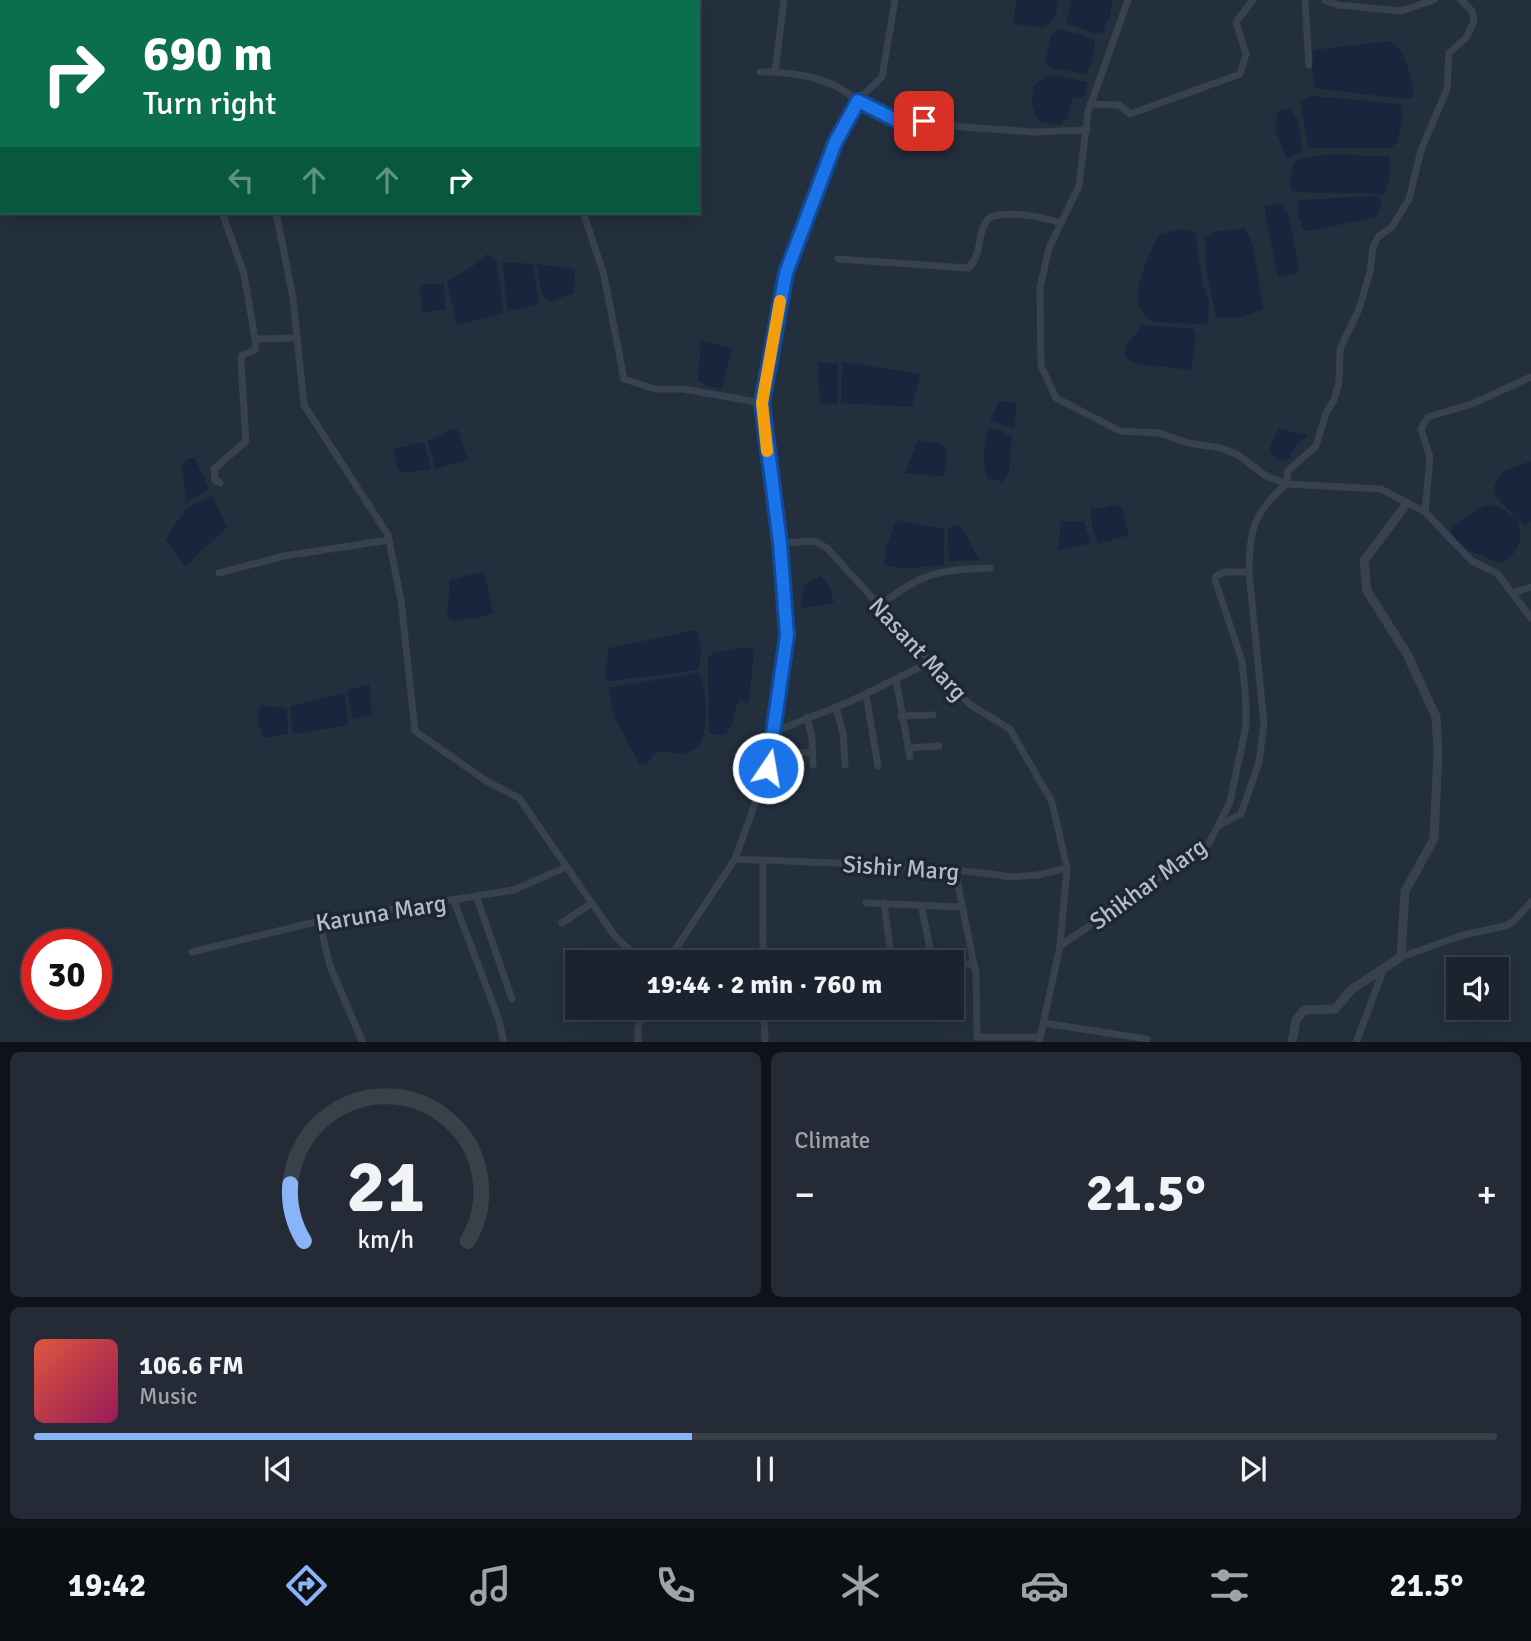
<!DOCTYPE html>
<html lang="en">
<head>
<meta charset="utf-8">
<style>
  body { margin:0; font-family:Signika,sans-serif; background:#242b36; color:#f1f3f6; height:100vh; display:flex; flex-direction:column; font-size:26px; white-space:nowrap }
  * { box-sizing:border-box; margin:0 }
  p { font-size:23px; color:#a0a4aa }
  .icon { flex:none; width:38px; height:38px; fill:none; stroke:currentColor; stroke-width:2; stroke-linecap:round; stroke-linejoin:round }
  .map { position:relative; height:1042px; overflow:hidden }
  .details { display:flex; flex-direction:column; gap:10px; padding:10px; background:#0f1319; flex:1 }
  .details>* { flex:none }
  .guide { position:absolute; left:0px; top:0px; width:700px; height:214px; box-shadow:0 4px 18px #0003,0 0 0 2px #39404a; background:#0b6e4f; color:#fff; overflow:hidden }
  .controls { position:absolute; left:1446px; top:957px; display:grid; gap:14px }
  .controls a { display:grid; place-items:center; width:63px; height:63px; border-radius:0px; background:#1b232e; box-shadow:0 4px 18px #0003,0 0 0 2px #39404a; font-size:35px }
  .speed { position:absolute; left:21px; top:929px; display:flex; gap:14px; font-size:35px; font-weight:700; text-align:center }
  .speed>* { display:grid; place-content:center; width:91px; height:91px; border-radius:50%; background:#1b232e; box-shadow:0 4px 18px #0003,0 0 0 2px #39404a; line-height:1 }
  .speed .limit { border:10px solid #d22; background:#fff; color:#111 }
  .pin { position:absolute; display:grid; place-items:center; width:60px; height:60px; color:#fff; margin:-30px; border-radius:14px; box-shadow:0 4px 10px #0006 }
  .me { position:absolute; width:77px; margin:-38px; rotate:12deg; stroke-linejoin:round; filter:drop-shadow(0 0 5px #0008) }
  .turn { display:flex; align-items:center; gap:24px; height:147px; padding:0 28px; font-size:32px }
  .turn .icon { width:91px; height:91px; stroke-width:2.5 }
  .turn b { display:block; font-size:49px; line-height:60px }
  .lanes { display:flex; align-items:center; height:66px; padding:0 28px; background:#0003; justify-content:center; gap:35px; direction:ltr }
  .lanes .off { opacity:.35 }
  .big { font-size:52px; font-weight:700; line-height:1.1 }
  .details .card { flex:1; display:flex; flex-direction:column; justify-content:center; gap:10px; min-width:0; padding:0 24px; border-radius:10px; background:#242b36 }
  .details .dial { align-items:center; gap:0 }
  .dial svg { height:182px; overflow:visible; fill:none; stroke:#39404a; stroke-width:7; stroke-linecap:round; text-anchor:middle }
  .dial text { fill:#f1f3f6; stroke:none }
  .song { display:flex; align-items:center; gap:21px }
  .cover { width:84px; height:84px; border-radius:10px; background:linear-gradient(135deg,hsl(10 70% 55%),hsl(330 70% 35%)) }
  .played { height:7px; border-radius:4px; background:linear-gradient(90deg,#8ab4f8 45%,#39404a 45%) }
  .keys { display:flex; justify-content:space-around; direction:ltr }
  .heat { display:flex; justify-content:space-between; align-items:center; font-size:38px; direction:ltr }
  .details .tiles { flex:1; display:grid; gap:10px; grid-template-columns:1fr 1fr }
  .card:last-child { grid-column:span 2 }
  .trip { position:absolute; left:565px; top:950px; width:399px; height:70px; border-radius:0px; background:#1b232e; box-shadow:0 4px 18px #0003,0 0 0 2px #39404a; font-weight:700; line-height:70px; text-align:center }
  .dock { display:flex; height:112px; justify-content:space-around; align-items:center; background:#0b0e12; color:#a0a4aa }
  .dock .icon { width:49px; height:49px }
  .dock .current { color:#8ab4f8 }
  .dock b { font-size:32px; color:#f1f3f6 }
  .map>svg:first-child { display:block }
</style>
</head>
<body>
<div class="map">
<svg width="1531" height="1043" viewBox="0 0 1531 1043">
  <rect width="100%" height="100%" fill="#242f3e"/>
  <g fill="#17263c">
    <path d="M1016,0H1058L1056,15L1044,28L1014,24Z"/>
    <path d="M1072,0H1112L1110,16L1102,33H1094L1066,23Z"/>
    <path d="M1057,28L1095,40L1093,60L1085,74L1051,68L1045,61L1051,36Z"/>
    <path d="M1390,41C1404,47 1415,84 1413,97L1403,99L1315,88L1311,66L1313,50Z"/>
    <path d="M1051,75L1088,82L1084,97L1073,98L1067,118L1060,125L1038,121L1031,104L1034,85Z"/>
    <path d="M1313,96L1400,104L1403,116L1397,143L1390,148H1314L1308,145L1300,102Z"/>
    <path d="M1283,109H1290L1297,119L1303,151L1287,159L1276,132L1277,111Z"/>
    <path d="M1334,154L1390,157V176L1384,194L1293,192L1290,186L1293,163L1302,158Z"/>
    <path d="M1374,196L1382,200L1377,216L1371,218L1310,231L1304,230L1298,217V200Z"/>
    <path d="M1281,204L1288,212L1299,269L1297,274L1278,276L1265,213V206Z"/>
    <path d="M1245,228L1253,245L1263,309L1242,317L1216,318L1206,267L1205,238L1213,232Z"/>
    <path d="M1181,229L1194,232L1196,236L1202,281L1209,302L1208,322L1204,324L1155,322C1121,311 1147,253 1161,234Z"/>
    <path d="M487,254L497,263L503,313L457,325L447,281L472,267Z"/>
    <path d="M502,262L533,264L539,304L508,311Z"/>
    <path d="M536,264L575,269L574,293L551,301L543,297Z"/>
    <path d="M428,284H444L445,309L423,313L419,288Z"/>
    <path d="M1142,325L1194,329L1196,336L1191,370L1138,364L1124,357L1127,345Z"/>
    <path d="M701,341L732,348L722,388L710,387L698,380Z"/>
    <path d="M818,362L838,364V404L820,403Z"/>
    <path d="M842,362L921,374L912,407L841,403Z"/>
    <path d="M999,401L1017,403L1014,428L990,421Z"/>
    <path d="M1279,428L1308,436L1295,447L1288,460L1281,461L1270,453V446Z"/>
    <path d="M452,429H457L468,460L435,469L428,441Z"/>
    <path d="M995,429L1012,436L1009,471L1003,482L988,478C981,466 983,443 989,430Z"/>
    <path d="M918,440L938,443L947,449L945,473L942,476L905,473Z"/>
    <path d="M424,442L431,469L404,473L398,470L394,449Z"/>
    <path d="M188,458H195L209,488L186,503L182,464Z"/>
    <path d="M1531,461V520L1525,527L1496,497L1494,487L1504,471Z"/>
    <path d="M213,497L227,527L185,566L166,540C177,520 189,500 213,497Z"/>
    <path d="M1116,504L1122,508L1129,535L1098,544L1092,527L1091,507L1100,509Z"/>
    <path d="M1493,504C1501,509 1512,513 1517,521C1526,535 1516,559 1500,563L1464,549L1451,533L1452,527L1480,508Z"/>
    <path d="M896,520L944,529V565L908,568L884,566L886,548Z"/>
    <path d="M1061,521L1084,522L1091,543L1058,551Z"/>
    <path d="M954,524L962,527L979,560L949,562L948,530Z"/>
    <path d="M484,571L493,613L479,618L451,620L447,615L450,580Z"/>
    <path d="M821,576L830,587L834,603L803,608L800,606L805,585Z"/>
    <path d="M697,630L701,647L699,670L609,681L605,677L609,648Z"/>
    <path d="M743,648H752L754,653L749,701L745,703L740,699C730,715 737,743 709,733L708,657L713,653Z"/>
    <path d="M698,673C708,688 711,741 693,750C678,758 670,750 656,752L647,764L640,765L615,718L608,688Z"/>
    <path d="M369,684L372,714L353,719L347,690Z"/>
    <path d="M345,693L348,725L292,734L291,706Z"/>
    <path d="M261,705L287,709L288,734L263,738L257,720Z"/>
  </g>
  <g fill="none" stroke-linecap="round" stroke-linejoin="round">
    <g stroke="#38414e" stroke-width="7">
      <path d="M2,0L3,2"/>
      <path d="M1128,0L1088,112L1079,186L1049,248L1040,288L1041,366L1056,398L1120,431L1159,433L1188,443L1221,448L1238,455L1266,476L1286,484L1381,489L1425,512L1472,561L1497,573L1531,618"/>
      <path d="M1305,0L1309,65"/>
      <path d="M1325,0L1338,5L1401,11L1434,0"/>
      <path d="M248,2L249,0"/>
      <path d="M760,72C792,71 834,78 857,101L882,77L895,0"/>
      <path d="M775,72L784,0"/>
      <path d="M1090,104L1119,105L1130,114L1240,74L1246,54L1236,22L1253,0"/>
      <path d="M0,115L2,114"/>
      <path d="M222,212L244,274L255,339L296,338"/>
      <path d="M276,212L293,298L304,405L388,535L401,600L415,731L486,781L519,798L614,935L642,962"/>
      <path d="M583,212L604,275L624,379L655,389H683L762,403"/>
      <path d="M838,259L968,268C984,254 975,232 990,217C1011,211 1040,216 1060,223"/>
      <path d="M220,483L215,480L214,469L246,441L241,361L242,355L255,350L256,339"/>
      <path d="M1286,484L1288,471L1316,446L1326,413L1334,400L1339,382L1340,349L1359,309L1370,272L1373,247L1378,237L1392,227L1409,199L1421,150L1447,89L1449,53L1466,38L1474,21L1472,11L1461,0"/>
      <path d="M1425,512L1430,457L1421,429L1428,417L1472,404L1531,377"/>
      <path d="M780,543L814,541L827,548L969,704L1010,729L1052,802L1067,868L1060,946L1039,1043"/>
      <path d="M219,573L284,556L389,540"/>
      <path d="M1513,593L1531,587"/>
      <path d="M878,607C922,573 935,570 990,568"/>
      <path d="M896,680L910,757"/>
      <path d="M866,694L878,766"/>
      <path d="M836,707L843,733L845,765"/>
      <path d="M901,716L933,715"/>
      <path d="M807,717L812,738L813,765"/>
      <path d="M776,731L849,702L930,662"/>
      <path d="M908,748L939,746"/>
      <path d="M772,751L812,753"/>
      <path d="M1218,826L1241,814L1259,762L1264,724L1249,572"/>
      <path d="M735,859L931,867L1013,877L1038,875L1067,868"/>
      <path d="M763,860V962"/>
      <path d="M955,870L976,974L977,1037H1039"/>
      <path d="M477,898L512,999"/>
      <path d="M454,901L499,1020L504,1043"/>
      <path d="M866,903L961,907"/>
      <path d="M884,903L892,962"/>
      <path d="M921,905L933,962"/>
      <path d="M319,921L330,966L363,1043"/>
      <path d="M562,923L592,903"/>
      <path d="M1060,946L1209,843L1230,802L1246,726V702L1242,661L1215,580L1216,576L1225,572H1249C1250,529 1253,513 1286,484"/>
      <path d="M192,952L319,921L514,890L566,867"/>
      <path d="M1401,957L1463,935L1505,926L1513,922L1531,902"/>
      <path d="M667,962L735,859L768,768L776,731L787,635L780,543L762,403L786,273L835,143L857,101L885,115L907,123L924,121L963,127L1034,132L1087,130"/>
      <path d="M952,965L974,964"/>
      <path d="M764,1008L765,1043"/>
      <path d="M1043,1023L1147,1039"/>
      <path d="M638,1043V1027L645,1008"/>
      <path d="M1356,1043L1383,971"/>
    </g>
    <path stroke="#38414e" stroke-width="9" d="M1292,1043L1296,1020L1304,1010L1335,1009L1352,989L1401,957L1405,891L1434,839L1438,752L1436,717L1407,654L1367,591L1364,561L1407,503"/>
  </g>
  <g fill="none" stroke-linecap="round" stroke-linejoin="round">
    <g stroke="#114b97" stroke-width="18">
      <path id="route" d="M768,768L787,635L780,543L762,403L786,273L835,143L858,101L898,121H924"/>
    </g>
    <use href="#route" stroke="#1a73e8" stroke-width="12"/>
    <path stroke="#f59e0b" stroke-width="12" d="M767,451L762,403L780,301"/>
  </g>
  <g text-anchor="middle" stroke-width="7" stroke-linejoin="round" paint-order="stroke">
    <g font-size="24" fill="#b4bcc9" stroke="#1d2633">
      <text transform="translate(918 649) rotate(47)" y="8">Nasant Marg</text>
      <text transform="translate(901 868) rotate(4)" y="8">Sishir Marg</text>
      <text transform="translate(1148 884) rotate(-36)" y="8">Shikhar Marg</text>
      <text transform="translate(381 913) rotate(-9)" y="8">Karuna Marg</text>
    </g>
  </g>
</svg>
<div class="controls">
<a><svg class="icon" aria-label="sound" viewBox="0 0 24 24"><path d="M4 9h4l5-4v14l-5-4H4zM17 9q2 3 0 6"/></svg></a>
</div>
<div class="speed"><div class="limit">30</div></div>
<div class="pin" style="left:924px;top:121px;background:#d93025"><svg class="icon" aria-label="arrive" viewBox="0 0 24 24"><path d="M6 21V4h12l-3 4 3 4H6"/></svg></div>
<svg class="me" style="left:768px;top:768px" viewBox="-20 -20 40 40"><circle r="17" fill="#1a73e8" stroke="#fff" stroke-width="3"/><path d="M0-11L8 9 0 5-8 9z" fill="#fff"/></svg>
<div class="trip">19:44 · 2 min · 760 m</div>
<div class="guide">
<div class="turn"><svg class="icon" aria-label="right" viewBox="0 0 24 24"><path d="M7 20v-9h11M14 6l5 5-5 5"/></svg><div><b>690 m</b>Turn right</div></div>
<div class="lanes"><svg class="icon off" aria-label="left" viewBox="0 0 24 24"><path d="M17 20v-9H6M10 6l-5 5 5 5"/></svg><svg class="icon off" aria-label="ahead" viewBox="0 0 24 24"><path d="M12 20V5M6 11l6-6 6 6"/></svg><svg class="icon off" aria-label="ahead" viewBox="0 0 24 24"><path d="M12 20V5M6 11l6-6 6 6"/></svg><svg class="icon" aria-label="right" viewBox="0 0 24 24"><path d="M7 20v-9h11M14 6l5 5-5 5"/></svg></div>
</div>
</div>
<section class="details">
<div class="tiles">
<div class="card dial"><svg viewBox="0 0 100 80">
<path d="M14 69A42 42 0 1 1 86 69"/>
<path d="M14 69A42 42 0 0 1 8 44" stroke="#8ab4f8"/>
<text x="50" y="56" font-size="32" font-weight="700">21</text>
<text x="50" y="72" font-size="11">km/h</text>
</svg></div>
<div class="card"><p>Climate</p>
<div class="heat"><a>−</a><b class="big">21.5°</b><a>+</a></div>
</div>
<div class="card">
<div class="song"><i class="cover"></i><div><b>106.6 FM</b><p>Music</p></div></div>
<div class="played"></div>
<div class="keys"><svg class="icon" aria-label="previous" viewBox="0 0 24 24"><path d="M18 5L8 12l10 7zM5 5v14"/></svg><svg class="icon" aria-label="pause" viewBox="0 0 24 24"><path d="M8 5v14M16 5v14"/></svg><svg class="icon" aria-label="next" viewBox="0 0 24 24"><path d="M6 5l10 7-10 7zM19 5v14"/></svg></div>
</div>
</div>
</section>
<nav class="dock">
<b>19:42</b>
<svg class="icon current" aria-label="directions" viewBox="0 0 24 24"><path d="M12 3l9 9-9 9-9-9zM9 14v-3h6M13 9l2 2-2 2"/></svg>
<svg class="icon" aria-label="music" viewBox="0 0 24 24"><path d="M9 18V5l10-2v13"/><circle cx="6" cy="18" r="3"/><circle cx="16" cy="16" r="3"/></svg>
<svg class="icon" aria-label="phone" viewBox="0 0 24 24"><path d="M5 4h4l2 5-3 2q2 4 5 5l2-3 5 2v4C11 20 4 13 5 4z"/></svg>
<svg class="icon" aria-label="climate" viewBox="0 0 24 24"><path d="M12 3v18M4 7l16 10M4 17L20 7"/></svg>
<svg class="icon" aria-label="car" viewBox="0 0 24 24"><path d="M5 17H2v-5l4-1 3-4h7l3 4 3 1v5h-3M9 17h6M6 11h13"/><circle cx="7" cy="17" r="2"/><circle cx="17" cy="17" r="2"/></svg>
<svg class="icon" aria-label="filters" viewBox="0 0 24 24"><path d="M4 7h16M4 17h16"/><circle cx="9" cy="7" r="2"/><circle cx="15" cy="17" r="2"/></svg>
<b>21.5°</b>
</nav>
</body>
</html>
